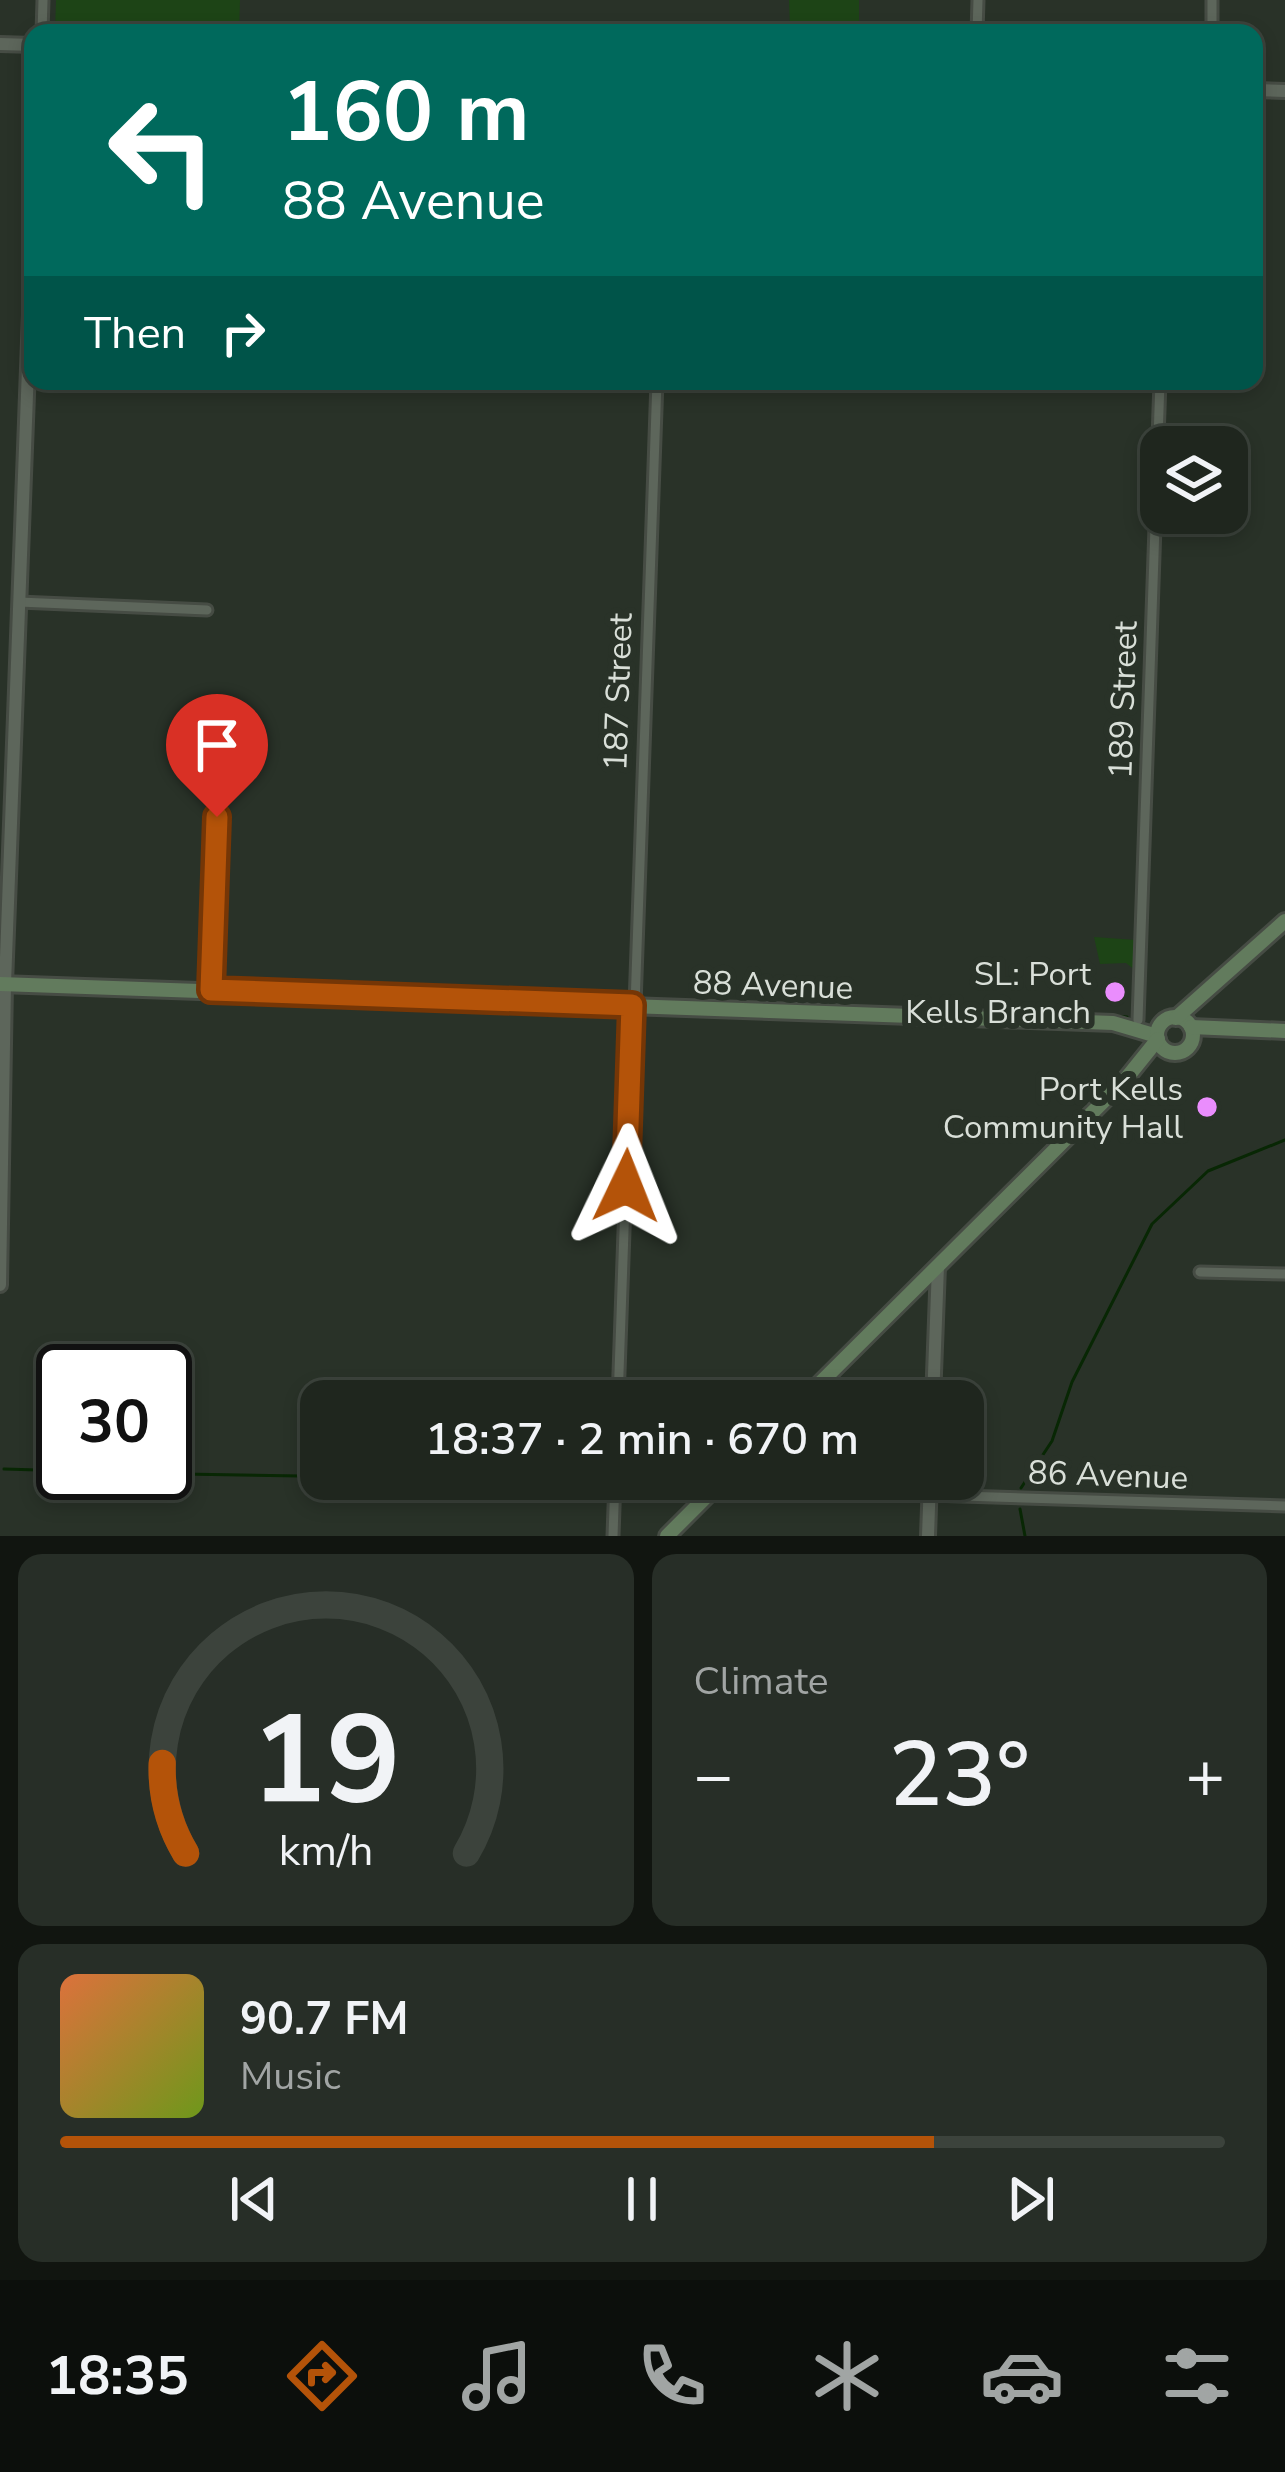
<!DOCTYPE html>
<html lang="en">
<head>
<meta charset="utf-8">
<style>
  body { margin:0; font-family:"Nunito Sans",sans-serif; background:#272e27; color:#f1f3f6; height:100vh; display:flex; flex-direction:column; font-size:45px; white-space:nowrap }
  * { box-sizing:border-box; margin:0 }
  p { font-size:39px; color:#a1a5a4 }
  .icon { flex:none; width:66px; height:66px; fill:none; stroke:currentColor; stroke-width:2; stroke-linecap:round; stroke-linejoin:round }
  .map { position:relative; height:1536px; overflow:hidden }
  .details { display:flex; flex-direction:column; gap:18px; padding:18px; background:#111510; flex:1 }
  .details>* { flex:none }
  .banner { position:absolute; left:24px; top:24px; width:1239px; height:366px; border-radius:24px; box-shadow:0 6px 18px #0003,0 0 0 3px #3c433c; background:#00695c; color:#fff; overflow:hidden }
  .controls { position:absolute; left:1140px; top:426px; display:grid; gap:24px }
  .controls a { display:grid; place-items:center; width:108px; height:108px; border-radius:24px; background:#1f261e; box-shadow:0 6px 18px #0003,0 0 0 3px #3c433c; font-size:60px }
  .speed { position:absolute; left:36px; top:1344px; display:flex; gap:24px; font-size:60px; font-weight:700; text-align:center }
  .speed>* { display:grid; place-content:center; width:156px; height:156px; border-radius:50%; background:#1f261e; box-shadow:0 6px 18px #0003,0 0 0 3px #3c433c; line-height:1 }
  .speed .limit { border:6px solid #111; border-radius:18px; background:#fff; color:#111 }
  .pin { position:absolute; display:grid; place-items:center; width:102px; height:102px; color:#fff; margin:-123px -51px; border-radius:50% 50% 50% 0; rotate:-45deg; box-shadow:0 0 12px #0007 }
  .pin .icon { rotate:45deg }
  .me { position:absolute; width:132px; margin:-66px; rotate:2deg; stroke-linejoin:round; filter:drop-shadow(0 0 9px #0008) }
  .turn { display:flex; align-items:center; gap:42px; height:252px; padding:0 60px; font-size:54px }
  .turn .icon { width:156px; height:156px; stroke-width:2.5 }
  .turn b { display:block; font-size:84px; line-height:102px }
  .then { display:flex; align-items:center; height:114px; padding:0 60px; background:#0003; gap:24px; font-size:45px }
  .big { font-size:90px; font-weight:600; line-height:1.1 }
  .details .tile { flex:1; display:flex; flex-direction:column; justify-content:center; gap:18px; min-width:0; padding:0 42px; border-radius:24px; background:#272e27 }
  .details .dial { align-items:center; gap:0 }
  .dial svg { height:312px; overflow:visible; fill:none; stroke:#3c433c; stroke-width:7; stroke-linecap:round; text-anchor:middle }
  .dial text { fill:#f1f3f6; stroke:none }
  .song { display:flex; align-items:center; gap:36px }
  .cover { width:144px; height:144px; border-radius:18px; background:linear-gradient(135deg,hsl(20 70% 55%),hsl(80 70% 35%)) }
  .played { height:12px; border-radius:6px; background:linear-gradient(90deg,#b45309 75%,#3c433c 75%) }
  .keys { display:flex; justify-content:space-around; direction:ltr }
  .heat { display:flex; justify-content:space-between; align-items:center; font-size:66px; direction:ltr }
  .details .tiles { flex:1; display:grid; gap:18px; grid-template-columns:1fr 1fr }
  .tile:last-child { grid-column:span 2 }
  .trip { position:absolute; left:300px; top:1380px; width:684px; height:120px; border-radius:24px; background:#1f261e; box-shadow:0 6px 18px #0003,0 0 0 3px #3c433c; font-weight:600; line-height:120px; text-align:center }
  .tab-bar { display:flex; height:192px; justify-content:space-around; align-items:center; background:#0c0f0c; color:#a1a5a4 }
  .tab-bar .icon { width:84px; height:84px }
  .tab-bar .active { color:#b45309 }
  .tab-bar b { font-size:54px; color:#f1f3f6 }
  .map>svg:first-child { display:block }
</style>
</head>
<body>
<div class="map">
<svg width="1285" height="1536" viewBox="0 0 1285 1536">
  <rect width="100%" height="100%" fill="#293228"/>
  <g fill="#1d4416">
    <path d="M56,0H240L239,33H55Z"/>
    <path d="M789,0H859V30L790,28Z"/>
    <path d="M1094,937L1136,940L1135,970L1126,963L1100,964Z"/>
  </g>
  <g fill="none" stroke-linecap="round" stroke-linejoin="round">
    <g stroke="#082704" stroke-width="3">
      <path d="M1111,1016L1127,1017"/>
      <path d="M4,1469L38,1470"/>
      <path d="M48,1471H63"/>
      <path d="M122,1473L301,1476L321,1467"/>
      <path d="M1021,1488L1052,1441L1072,1382L1152,1224L1208,1171L1285,1140"/>
      <path d="M1020,1509L1025,1536"/>
    </g>
    <g stroke="#464c44" stroke-width="15">
      <g id="minor">
        <path d="M42,33L43,0"/>
        <path d="M977,33L978,0"/>
        <path d="M1212,33V0"/>
        <path d="M19,602L207,610"/>
        <path d="M211,990L218,776"/>
        <path d="M635,1005L657,381"/>
        <path d="M1138,1020L1160,381"/>
        <path d="M1200,1272L1285,1274"/>
        <path d="M618,1401L632,1005"/>
        <path d="M929,1495L1285,1506"/>
        <path d="M613,1536L615,1479"/>
      </g>
    </g>
    <g stroke="#464c44" stroke-width="18">
      <g id="tertiary">
        <path d="M0,44L33,45"/>
        <path d="M1254,90L1285,91"/>
        <path d="M0,1285L5,984L33,234"/>
        <path d="M933,1401L938,1266"/>
        <path d="M928,1536L930,1479"/>
      </g>
    </g>
    <g stroke="#464c44" stroke-width="20">
      <g id="secondary">
        <path d="M0,984L1113,1023L1157,1036"/>
        <circle cx="1175" cy="1035" r="18"/>
        <path d="M1176,1018L1285,921"/>
        <path d="M1191,1027L1285,1031"/>
        <path d="M802,1401L1125,1080L1158,1039"/>
        <path d="M667,1536L724,1479"/>
      </g>
    </g>
    <use href="#minor" stroke="#5d665b" stroke-width="9"/>
    <use href="#tertiary" stroke="#5d665b" stroke-width="12"/>
    <use href="#secondary" stroke="#627b5d" stroke-width="14"/>
  </g>
  <g fill="none" stroke-linecap="round" stroke-linejoin="round">
    <g stroke="#753606" stroke-width="30">
      <path id="route" d="M217,817L211,990L632,1005L626,1186"/>
    </g>
    <use href="#route" stroke="#b45309" stroke-width="21"/>
  </g>
  <g fill="#ea8dfd" stroke="#293228" stroke-width="4.5">
    <circle cx="1115" cy="992" r="12"/>
    <circle cx="1207" cy="1107" r="12"/>
  </g>
  <g text-anchor="middle" stroke-width="12" stroke-linejoin="round" paint-order="stroke">
    <g font-size="33" fill="#d9dfd8" stroke="#293228">
      <text transform="translate(617 692) rotate(-88)" y="12">187 Street</text>
      <text transform="translate(1122 700) rotate(-88)" y="12">189 Street</text>
      <text transform="translate(773 984) rotate(2)" y="12">88 Avenue</text>
      <text transform="translate(1108 1474) rotate(2)" y="12">86 Avenue</text>
    </g>
    <g font-size="33" fill="#d9dfd8" stroke="#293228" text-anchor="end">
      <text x="1091" y="985">SL: Port<tspan x="1091" dy="38">Kells Branch</tspan></text>
      <text x="1183" y="1100">Port Kells<tspan x="1183" dy="38">Community Hall</tspan></text>
    </g>
  </g>
</svg>
<div class="controls">
<a><svg class="icon" aria-label="layers" viewBox="0 0 24 24"><path d="M12 4l9 5-9 5-9-5zM3 14l9 5 9-5"/></svg></a>
</div>
<div class="speed"><div class="limit">30</div></div>
<div class="pin" style="left:217px;top:817px;background:#d93025"><svg class="icon" aria-label="arrive" viewBox="0 0 24 24"><path d="M6 21V4h12l-3 4 3 4H6"/></svg></div>
<svg class="me" style="left:626px;top:1186px" viewBox="-20 -20 40 40"><path d="M0-17L14 15 0 8-14 15z" fill="#b45309" stroke="#fff" stroke-width="4"/></svg>
<div class="trip">18:37 · 2 min · 670 m</div>
<div class="banner">
<div class="turn"><svg class="icon" aria-label="left" viewBox="0 0 24 24"><path d="M17 20v-9H6M10 6l-5 5 5 5"/></svg><div><b>160 m</b>88 Avenue</div></div>
<div class="then">Then<svg class="icon" aria-label="right" viewBox="0 0 24 24"><path d="M7 20v-9h11M14 6l5 5-5 5"/></svg></div>
</div>
</div>
<section class="details">
<div class="tiles">
<div class="tile dial"><svg viewBox="0 0 100 80">
<path d="M14 69A42 42 0 1 1 86 69"/>
<path d="M14 69A42 42 0 0 1 8 46" stroke="#b45309"/>
<text x="50" y="56" font-size="32" font-weight="700">19</text>
<text x="50" y="72" font-size="11">km/h</text>
</svg></div>
<div class="tile"><p>Climate</p>
<div class="heat"><a>−</a><b class="big">23°</b><a>+</a></div>
</div>
<div class="tile">
<div class="song"><i class="cover"></i><div><b>90.7 FM</b><p>Music</p></div></div>
<div class="played"></div>
<div class="keys"><svg class="icon" aria-label="previous" viewBox="0 0 24 24"><path d="M18 5L8 12l10 7zM5 5v14"/></svg><svg class="icon" aria-label="pause" viewBox="0 0 24 24"><path d="M8 5v14M16 5v14"/></svg><svg class="icon" aria-label="next" viewBox="0 0 24 24"><path d="M6 5l10 7-10 7zM19 5v14"/></svg></div>
</div>
</div>
</section>
<nav class="tab-bar">
<b>18:35</b>
<svg class="icon active" aria-label="directions" viewBox="0 0 24 24"><path d="M12 3l9 9-9 9-9-9zM9 14v-3h6M13 9l2 2-2 2"/></svg>
<svg class="icon" aria-label="music" viewBox="0 0 24 24"><path d="M9 18V5l10-2v13"/><circle cx="6" cy="18" r="3"/><circle cx="16" cy="16" r="3"/></svg>
<svg class="icon" aria-label="phone" viewBox="0 0 24 24"><path d="M5 4h4l2 5-3 2q2 4 5 5l2-3 5 2v4C11 20 4 13 5 4z"/></svg>
<svg class="icon" aria-label="climate" viewBox="0 0 24 24"><path d="M12 3v18M4 7l16 10M4 17L20 7"/></svg>
<svg class="icon" aria-label="car" viewBox="0 0 24 24"><path d="M5 17H2v-5l4-1 3-4h7l3 4 3 1v5h-3M9 17h6M6 11h13"/><circle cx="7" cy="17" r="2"/><circle cx="17" cy="17" r="2"/></svg>
<svg class="icon" aria-label="filters" viewBox="0 0 24 24"><path d="M4 7h16M4 17h16"/><circle cx="9" cy="7" r="2"/><circle cx="15" cy="17" r="2"/></svg>
</nav>
</body>
</html>
